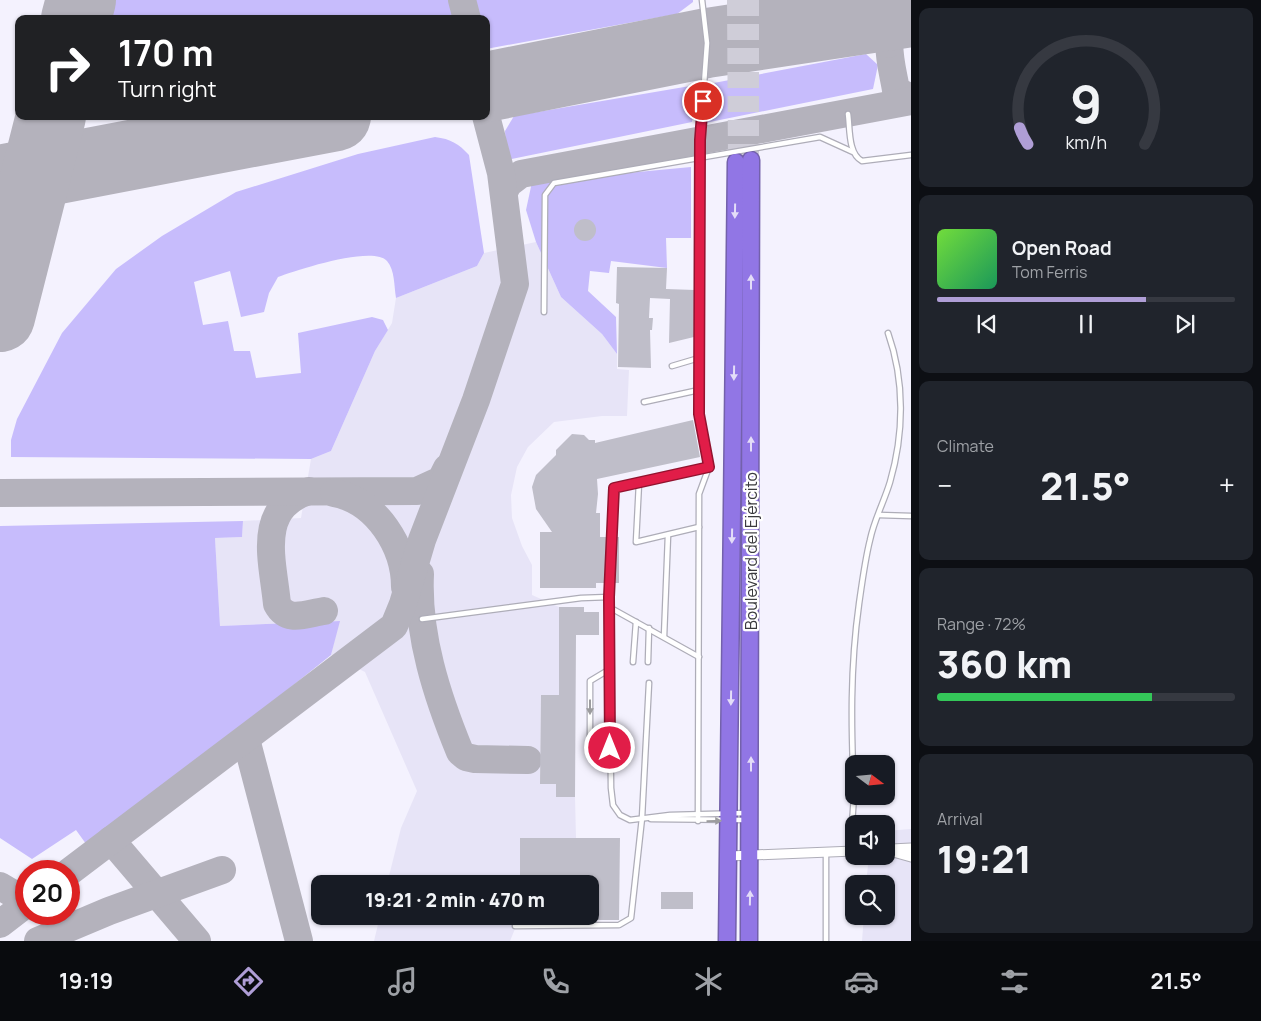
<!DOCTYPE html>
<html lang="en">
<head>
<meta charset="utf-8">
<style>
  body { margin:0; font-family:Manrope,sans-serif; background:#20242c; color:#f1f3f6; height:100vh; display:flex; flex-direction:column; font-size:19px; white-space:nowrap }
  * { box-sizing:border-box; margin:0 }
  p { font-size:16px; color:#9ea1a6 }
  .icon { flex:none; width:28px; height:28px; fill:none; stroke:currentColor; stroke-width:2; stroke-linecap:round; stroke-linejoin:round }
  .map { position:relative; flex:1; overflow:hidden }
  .panel { display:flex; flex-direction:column; gap:8px; padding:8px; background:#0d0f14; width:350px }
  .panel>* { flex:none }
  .hud { position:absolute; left:15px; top:15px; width:475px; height:105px; border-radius:10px; box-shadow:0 1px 4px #0004; background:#202124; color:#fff; overflow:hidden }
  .needle { width:32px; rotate:106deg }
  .buttons { position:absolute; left:845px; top:755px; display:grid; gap:10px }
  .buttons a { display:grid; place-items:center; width:50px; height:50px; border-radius:10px; background:#171b24; box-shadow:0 1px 4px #0004; font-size:25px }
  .speed { position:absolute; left:15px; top:860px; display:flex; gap:10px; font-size:25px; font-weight:700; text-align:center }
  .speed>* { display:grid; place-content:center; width:65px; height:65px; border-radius:50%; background:#171b24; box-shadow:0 1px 4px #0004; line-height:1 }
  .speed .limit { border:8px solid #d22; background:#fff; color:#111 }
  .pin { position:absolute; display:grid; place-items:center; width:42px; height:42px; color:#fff; margin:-21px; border:2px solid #fff; border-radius:50%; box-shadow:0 1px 5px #0007 }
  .me { position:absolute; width:55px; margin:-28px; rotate:0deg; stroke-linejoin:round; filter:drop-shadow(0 0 4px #0008) }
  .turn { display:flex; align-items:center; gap:18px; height:105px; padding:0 20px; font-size:22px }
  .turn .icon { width:65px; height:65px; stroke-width:2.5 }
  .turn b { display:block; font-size:35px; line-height:42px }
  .big { font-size:38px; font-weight:800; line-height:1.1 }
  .panel .card { flex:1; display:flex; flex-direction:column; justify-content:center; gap:8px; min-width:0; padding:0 18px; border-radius:10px; background:#20242c }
  .panel .dial { align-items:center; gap:0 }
  .dial svg { height:130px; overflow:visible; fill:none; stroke:#363941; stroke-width:7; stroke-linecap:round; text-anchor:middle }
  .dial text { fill:#f1f3f6; stroke:none }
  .song { display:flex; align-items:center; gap:15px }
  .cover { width:60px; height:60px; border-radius:8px; background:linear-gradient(135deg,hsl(100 70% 55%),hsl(150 70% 35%)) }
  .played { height:5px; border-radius:2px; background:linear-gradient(90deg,#af9ed6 70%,#363941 70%) }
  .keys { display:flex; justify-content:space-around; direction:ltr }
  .heat { display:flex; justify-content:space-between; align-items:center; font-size:28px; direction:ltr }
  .charge { height:8px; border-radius:4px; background:linear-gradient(90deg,#34c759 72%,#363941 0) }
  .trip { position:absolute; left:311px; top:875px; width:288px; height:50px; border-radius:10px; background:#171b24; box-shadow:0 1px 4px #0004; font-weight:800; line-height:50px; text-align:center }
  .menu { display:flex; height:80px; justify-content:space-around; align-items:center; background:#090b0e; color:#9ea1a6 }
  .menu .icon { width:35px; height:35px }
  .menu .active { color:#af9ed6 }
  .menu b { font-size:22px; color:#f1f3f6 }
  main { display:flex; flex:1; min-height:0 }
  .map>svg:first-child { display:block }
</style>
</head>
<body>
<main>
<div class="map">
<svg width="911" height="941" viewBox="0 0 911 941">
  <rect width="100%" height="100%" fill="#f4f2fe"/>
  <g fill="#e7e4f7">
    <path d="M536,242L561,297L602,334L617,354V369L629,370L627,416H602L554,422L528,447L517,467L511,495L512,518L522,546L532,565V595L559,607V695H541L540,784H556L557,797H575L576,838H520V884H387L401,828L417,791L365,672L331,655L339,621L220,626L215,538L242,537L243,521L301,518L311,459L331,451L375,351L392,323L396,298L477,266L484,253Z"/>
    <path d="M911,829V941H862L864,916H886V884H866L869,856H886V831Z"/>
    <path d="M380,916H519V919L510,941H374Z"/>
  </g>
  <g fill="#c7bcfc">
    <path d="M114,0H451L455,19H110Z"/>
    <path d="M472,0H693V2L677,14L486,49V19H476Z"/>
    <path d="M866,54L878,65L873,89L705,123L703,85Z"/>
    <path d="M696,85L692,122L507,160L505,131L514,116Z"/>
    <path d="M435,137C451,139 459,144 469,155L484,253L477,266L396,298C394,286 395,270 387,261C373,245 297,270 278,277L269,293L264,312L241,317L230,271L194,282L203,325L228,321L234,351H250L256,378L301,373L298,333L372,317L383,320L388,330L375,351L331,451L311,459L11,457V440L17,419L62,333L116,269L162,236L236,192L358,154Z"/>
    <path d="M691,167V238H666L667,268L611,261L609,273L590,271L588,291L616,317L617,354L602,334L561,297L536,242L526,210L532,182Z"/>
    <path d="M243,521L242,537L215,538L220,626L340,621L331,655L89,848L76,830L32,859L0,838V526Z"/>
  </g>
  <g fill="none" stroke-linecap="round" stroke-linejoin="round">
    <g stroke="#b4b2bc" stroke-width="28">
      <path d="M462,0L467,19"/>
      <path d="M911,13C877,24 892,64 896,90L911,98"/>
      <path d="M843,23C863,24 876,28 888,44"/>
      <path d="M486,111C488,94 498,88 513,82"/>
      <path d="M0,181C16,185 23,192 28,208"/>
      <path d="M504,192L508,184L521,174L911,101"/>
      <path d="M28,208L40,185L58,170"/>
      <path d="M309,491C255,508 273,561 277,604C287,623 305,614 324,611"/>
      <path d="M0,493L417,491L441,480L447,468"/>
      <path d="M334,493C377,501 405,547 405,587"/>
      <path d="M420,574C417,635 437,696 460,752L466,757L475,759L528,760"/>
      <path d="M246,739L299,941"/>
      <path d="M111,840L197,941"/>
      <path d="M69,872L394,626L403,604L422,540L476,400L515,284L501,173L486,116"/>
      <path d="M0,886L17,896L26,897"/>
      <path d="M0,924L26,904"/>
      <path d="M38,941L109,911L222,870"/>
    </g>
    <g stroke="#b4b2bc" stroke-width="70">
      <path d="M76,19L81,0"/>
      <path d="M486,87L707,43L911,12"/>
      <path d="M0,180L336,116"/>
      <path d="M0,317L51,116"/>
    </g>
  </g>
  <g fill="#bfbec9">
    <circle cx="585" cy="230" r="11"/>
    <path d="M617,267L667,268L666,289L695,290L694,337L669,343L670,299L650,298L649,318H653L652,330H650L651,368L618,367L619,304L616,303Z"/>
    <path d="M693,420L700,457L597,479L598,494L596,513H600V537H608L606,583H596V588H540V532H552L536,509L532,487L536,475L556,455V450L572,434L584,435L589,440H595V443Z"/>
    <path d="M616,537H619V583H614Z"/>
    <path d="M559,607H584V612H599V635H576L575,797H556V784H540L541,695H559Z"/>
    <path d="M520,838H620L619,920H590V884H520Z"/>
    <rect x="661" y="892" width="32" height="17"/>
  </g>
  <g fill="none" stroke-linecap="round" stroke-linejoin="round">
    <g stroke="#cfcdd8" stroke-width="16" stroke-dasharray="16 8" stroke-linecap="butt">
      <path d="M735,0L736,162"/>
      <path d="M751,0V160"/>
    </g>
    <g stroke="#aeadb8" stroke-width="7">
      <g id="lane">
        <path d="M848,114C850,128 848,154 862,161L911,155"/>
        <path d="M544,312L545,195L554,183L820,137L853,152"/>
        <path d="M672,366L699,358"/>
        <path d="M644,402L699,390"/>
        <path d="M639,483L636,542L699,527"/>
        <path d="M879,515L911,516"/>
        <path d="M609,597L614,488L709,467"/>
        <path d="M609,607L699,657"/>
        <path d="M422,619L581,598L609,597L611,788L613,805L620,815L630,820L670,815L746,813"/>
        <path d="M664,637L668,535"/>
        <path d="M633,662L636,622"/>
        <path d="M648,662L649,628"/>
        <path d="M610,669L590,681V740L610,748"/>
        <path d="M854,793C851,728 850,668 859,604C862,583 865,560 870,540C874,520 884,502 890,482C904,434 905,381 888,333"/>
        <path d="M651,819L745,820"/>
        <path d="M698,821L699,494L709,467L699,414L700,139L707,43L702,0"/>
        <path d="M850,852L854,796"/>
        <path d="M826,853V941"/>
        <path d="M515,926L619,925L631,918L642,818L649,683"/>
      </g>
    </g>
    <g stroke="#aeadb8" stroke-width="11">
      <g id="street">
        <path d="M891,849L911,848"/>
        <path d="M886,850L911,857"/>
        <path d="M729,856L854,851"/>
      </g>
    </g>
    <g stroke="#7361ab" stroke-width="19">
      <g id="highway">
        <path d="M727,941L736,162"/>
        <path d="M749,941L751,160"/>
      </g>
    </g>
    <use href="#lane" stroke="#fff" stroke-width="4.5"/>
    <use href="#street" stroke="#fff" stroke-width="9"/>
    <use href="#highway" stroke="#9176e5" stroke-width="16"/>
  </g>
  <defs><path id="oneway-solid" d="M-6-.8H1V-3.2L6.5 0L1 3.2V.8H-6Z" transform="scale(1.25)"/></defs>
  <g fill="#e4ddf8">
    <use href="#oneway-solid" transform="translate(735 211) rotate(91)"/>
    <use href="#oneway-solid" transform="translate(751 282) rotate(-90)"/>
    <use href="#oneway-solid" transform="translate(734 373) rotate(91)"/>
    <use href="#oneway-solid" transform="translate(751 444) rotate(-90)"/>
    <use href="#oneway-solid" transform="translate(732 536) rotate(91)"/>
    <use href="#oneway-solid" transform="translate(731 698) rotate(91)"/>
    <use href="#oneway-solid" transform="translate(751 764) rotate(-90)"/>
    <use href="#oneway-solid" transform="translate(750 898) rotate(-89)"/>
  </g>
  <g fill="#9c9c9e">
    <use href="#oneway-solid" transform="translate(590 707) rotate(90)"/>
    <use href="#oneway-solid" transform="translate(714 821) rotate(-1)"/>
  </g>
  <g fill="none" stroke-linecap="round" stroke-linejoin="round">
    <g stroke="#92132f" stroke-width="12">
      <path id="route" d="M610,748L609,597L614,488L709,467L699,414L700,140L703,101"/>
    </g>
    <use href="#route" stroke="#e11d48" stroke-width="9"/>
  </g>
  <g text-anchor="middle" stroke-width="4.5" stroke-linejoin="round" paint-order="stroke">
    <g font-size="16" fill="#3a3a3e" stroke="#fff">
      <text transform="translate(751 551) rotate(-90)" y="6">Boulevard del Ejército</text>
    </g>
  </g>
</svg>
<div class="buttons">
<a><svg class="needle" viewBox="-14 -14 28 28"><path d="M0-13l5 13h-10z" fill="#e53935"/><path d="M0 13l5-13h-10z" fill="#9ea1a6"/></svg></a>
<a><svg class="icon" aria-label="sound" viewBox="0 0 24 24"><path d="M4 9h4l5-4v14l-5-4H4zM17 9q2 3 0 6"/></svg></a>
<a><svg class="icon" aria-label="search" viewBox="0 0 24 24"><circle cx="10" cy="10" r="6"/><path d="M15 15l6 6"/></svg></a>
</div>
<div class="speed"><div class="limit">20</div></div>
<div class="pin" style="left:703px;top:101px;background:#d93025"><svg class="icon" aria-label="arrive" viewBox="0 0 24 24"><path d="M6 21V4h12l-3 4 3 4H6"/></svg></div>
<svg class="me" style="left:610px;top:748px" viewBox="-20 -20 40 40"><circle r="17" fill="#e11d48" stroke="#fff" stroke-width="3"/><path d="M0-11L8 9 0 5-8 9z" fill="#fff"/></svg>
<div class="trip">19:21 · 2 min · 470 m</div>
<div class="hud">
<div class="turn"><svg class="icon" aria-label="right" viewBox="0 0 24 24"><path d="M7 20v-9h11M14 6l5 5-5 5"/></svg><div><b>170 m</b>Turn right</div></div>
</div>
</div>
<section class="panel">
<div class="card dial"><svg viewBox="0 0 100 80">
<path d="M14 69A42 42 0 1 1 86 69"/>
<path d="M14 69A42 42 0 0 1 9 59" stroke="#af9ed6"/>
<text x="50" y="56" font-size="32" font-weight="700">9</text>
<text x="50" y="72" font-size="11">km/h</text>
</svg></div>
<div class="card">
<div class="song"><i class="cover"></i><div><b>Open Road</b><p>Tom Ferris</p></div></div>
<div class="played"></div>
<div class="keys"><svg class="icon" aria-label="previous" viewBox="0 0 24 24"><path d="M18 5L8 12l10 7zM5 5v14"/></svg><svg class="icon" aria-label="pause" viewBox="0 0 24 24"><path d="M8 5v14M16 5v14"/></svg><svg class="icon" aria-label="next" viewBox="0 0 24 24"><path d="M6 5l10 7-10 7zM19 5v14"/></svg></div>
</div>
<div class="card"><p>Climate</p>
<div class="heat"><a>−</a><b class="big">21.5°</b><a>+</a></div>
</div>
<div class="card"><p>Range · 72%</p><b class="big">360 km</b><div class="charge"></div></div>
<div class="card"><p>Arrival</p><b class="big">19:21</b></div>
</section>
</main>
<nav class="menu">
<b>19:19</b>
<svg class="icon active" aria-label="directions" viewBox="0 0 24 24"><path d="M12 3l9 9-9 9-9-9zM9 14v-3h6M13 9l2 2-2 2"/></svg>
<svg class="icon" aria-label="music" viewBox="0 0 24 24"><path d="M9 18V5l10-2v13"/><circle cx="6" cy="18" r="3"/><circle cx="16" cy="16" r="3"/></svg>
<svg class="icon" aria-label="phone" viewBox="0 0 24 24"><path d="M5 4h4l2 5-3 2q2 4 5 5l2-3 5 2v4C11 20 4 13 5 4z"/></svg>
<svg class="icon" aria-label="climate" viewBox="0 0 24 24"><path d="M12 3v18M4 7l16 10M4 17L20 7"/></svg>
<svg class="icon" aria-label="car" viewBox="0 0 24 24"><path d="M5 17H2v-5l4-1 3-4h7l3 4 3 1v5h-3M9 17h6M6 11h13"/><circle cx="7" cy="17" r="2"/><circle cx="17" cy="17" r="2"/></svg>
<svg class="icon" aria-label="filters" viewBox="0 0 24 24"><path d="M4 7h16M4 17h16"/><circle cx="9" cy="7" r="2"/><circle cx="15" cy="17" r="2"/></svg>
<b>21.5°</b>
</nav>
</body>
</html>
